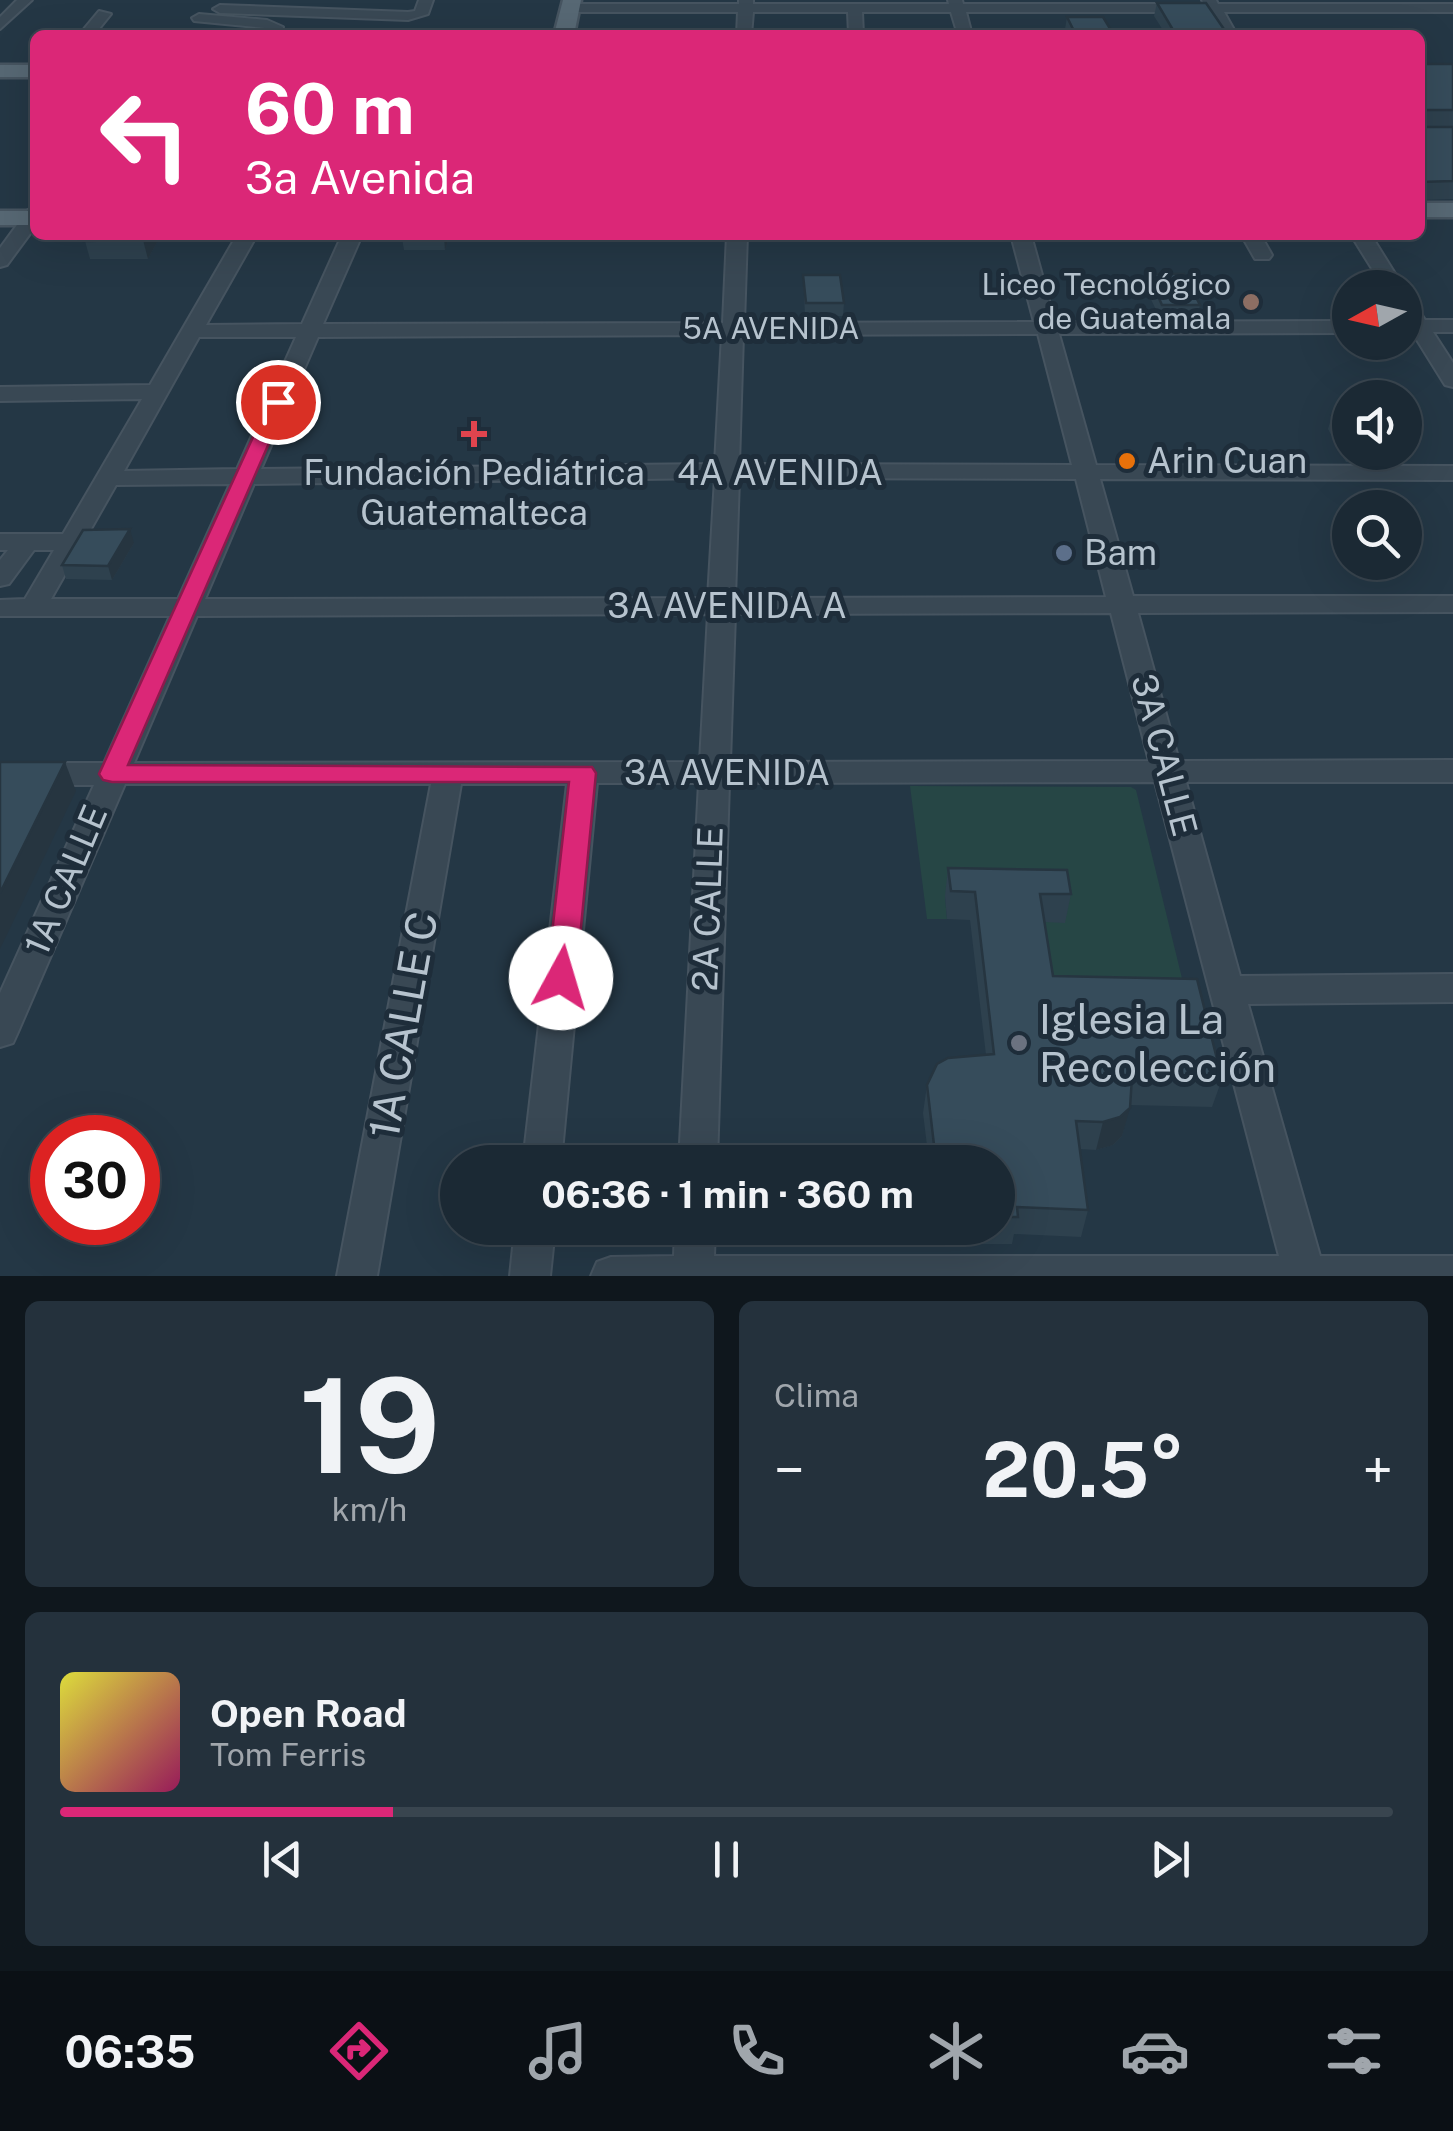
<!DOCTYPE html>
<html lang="es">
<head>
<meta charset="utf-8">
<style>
  body { margin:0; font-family:"Public Sans",sans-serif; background:#24313c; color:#f1f3f6; height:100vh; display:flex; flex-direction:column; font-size:38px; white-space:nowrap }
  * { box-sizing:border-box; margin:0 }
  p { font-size:32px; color:#a0a6ac }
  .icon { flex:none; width:55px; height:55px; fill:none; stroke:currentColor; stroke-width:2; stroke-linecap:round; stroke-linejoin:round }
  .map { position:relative; height:1276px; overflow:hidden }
  .details { display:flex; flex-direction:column; gap:25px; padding:25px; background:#0f171d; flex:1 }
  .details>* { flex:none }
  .hud { position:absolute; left:30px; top:30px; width:1395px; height:210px; border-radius:15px; box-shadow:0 10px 40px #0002,0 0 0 2px #39454f; background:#db2777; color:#fff; overflow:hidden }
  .needle { width:65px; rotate:262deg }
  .fabs { position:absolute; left:1332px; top:270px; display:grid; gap:20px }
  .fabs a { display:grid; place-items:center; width:90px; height:90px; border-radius:50%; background:#1b2934; box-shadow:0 10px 40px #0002,0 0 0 2px #39454f; font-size:50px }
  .speed { position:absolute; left:30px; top:1115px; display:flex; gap:20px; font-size:50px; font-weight:700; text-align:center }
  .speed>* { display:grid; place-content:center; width:130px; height:130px; border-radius:50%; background:#1b2934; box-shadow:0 10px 40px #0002,0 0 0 2px #39454f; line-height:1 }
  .speed .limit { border:15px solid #d22; background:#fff; color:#111 }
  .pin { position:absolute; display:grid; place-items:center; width:85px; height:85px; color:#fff; margin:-42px; border:5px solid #fff; border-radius:50%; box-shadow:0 2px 10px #0007 }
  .me { position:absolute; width:110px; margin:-55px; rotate:6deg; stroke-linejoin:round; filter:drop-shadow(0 0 8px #0008) }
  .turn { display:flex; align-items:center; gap:35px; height:210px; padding:0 50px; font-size:45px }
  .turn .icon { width:130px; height:130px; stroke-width:2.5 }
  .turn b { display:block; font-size:70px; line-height:85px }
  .big { font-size:75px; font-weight:700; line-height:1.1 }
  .details .tile { flex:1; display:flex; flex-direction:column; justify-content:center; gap:15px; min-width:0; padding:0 35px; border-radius:15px; background:#24313c }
  .details .dial { align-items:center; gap:0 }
  .dial b { font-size:130px; line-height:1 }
  .song { display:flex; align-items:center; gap:30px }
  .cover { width:120px; height:120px; border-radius:15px; background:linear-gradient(135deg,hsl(60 70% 55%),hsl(330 70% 35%)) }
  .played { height:10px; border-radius:5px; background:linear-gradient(90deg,#db2777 25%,#39454f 25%) }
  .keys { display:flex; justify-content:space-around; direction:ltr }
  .heat { display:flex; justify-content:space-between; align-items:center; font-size:55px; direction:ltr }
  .details .tiles { flex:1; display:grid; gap:25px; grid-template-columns:1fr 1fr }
  .tile:last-child { grid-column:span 2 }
  .trip { position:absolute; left:440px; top:1145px; width:575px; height:100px; border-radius:50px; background:#1b2934; box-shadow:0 10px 40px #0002,0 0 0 2px #39454f; font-weight:700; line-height:100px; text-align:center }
  .tab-bar { display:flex; height:160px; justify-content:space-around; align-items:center; background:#0b1015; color:#a0a6ac }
  .tab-bar .icon { width:70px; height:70px }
  .tab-bar .on { color:#db2777 }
  .tab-bar b { font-size:45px; color:#f1f3f6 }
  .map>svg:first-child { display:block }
</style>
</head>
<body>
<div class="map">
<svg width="1453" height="1276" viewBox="0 0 1453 1276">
  <rect width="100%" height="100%" fill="#243745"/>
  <path fill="#264645" d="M910,786L1131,787L1136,790L1189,1007L1047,1004L1035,922L945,896L947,919H927Z"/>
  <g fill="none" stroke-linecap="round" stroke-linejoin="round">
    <g stroke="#465460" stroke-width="4">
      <g id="minor">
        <path d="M17,0H32L0,29V17Z"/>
        <path d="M419,0H433L428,14L408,20L220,13L213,9L220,5L408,12L415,11Z"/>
        <path d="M739,0H753V4H949L948,0H962L963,4H1204L1202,0H1216L1218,4H1453V12H1224L1237,35H1223L1209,12H966L972,35H958L951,12H862L863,35L849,34L848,12H753L751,35H737L738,12H570L563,8L570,4H739Z"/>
        <path d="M99,11L111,14L94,35H79Z"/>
        <path d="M199,14L267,20L283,27L281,35H267L265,28L194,21L192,18Z"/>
        <path d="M35,208V227L7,265L0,267V248L28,210Z"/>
        <path d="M237,235H257L206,325L302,324L342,235H362L323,324L723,323L727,235H747L744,323L1034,322L1011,235H1031L1055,322L1350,321V333L1059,334L1096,465L1453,466V480L1100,479L1133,596H1453V612L1138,613L1179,761L1453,760V782H1186L1240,976L1453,974V1002L1248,1004L1320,1256H1453V1276H591L597,1262L611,1257L674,1256L675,1228H715L714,1256H1279L1155,782L729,783L717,1162H679L699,783H597L561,1162H523L567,784H461L377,1276H337L431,784H125L18,1032L13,1043L0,1047V993L94,785H0V763H104L170,616H0V600L25,599L54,550H34L9,584L0,586V560L8,550H0V534H63L142,399L0,401V387L150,385ZM1038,334L1072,465L739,464L743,335ZM722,335L715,464L261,469L318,337ZM199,337H296L237,469L124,471ZM715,478L708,598L205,599L254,484ZM739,478L1076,479L1106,597L735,598ZM230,484L178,599H51L116,485ZM1111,613L1149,761L730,762L735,614ZM708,614L700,762L134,763L197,616Z"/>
        <path d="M1245,235H1267L1263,239L1272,255L1269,259H1255L1243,238Z"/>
        <path d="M1351,235H1371L1404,288H1384Z"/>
        <path d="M1405,298L1412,300L1425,320H1453V332H1433L1453,363V387L1445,385L1412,332H1405Z"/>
        <path d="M515,1228H555L550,1276H510Z"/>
      </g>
    </g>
    <g stroke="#465460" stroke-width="5">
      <g id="major">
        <path d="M563,0H581L574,35H554Z"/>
        <rect x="0" y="65" width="35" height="12"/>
        <rect x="1420" y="203" width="33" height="14"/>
        <rect x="0" y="211" width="35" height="14"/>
      </g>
    </g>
    <use href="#minor" fill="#394854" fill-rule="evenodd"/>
    <use href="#major" fill="#576874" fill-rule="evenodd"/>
  </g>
  <g fill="#2e414e">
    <path d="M1157,3L1228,35H1166L1154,16Z"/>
    <path d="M1067,17L1114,35H1064Z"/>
    <path d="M1420,64H1453V199L1420,200Z"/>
    <path d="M89,235H161L148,259H90L85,241Z"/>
    <path d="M450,235L445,250H404L402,238Z"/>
    <path d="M890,235H923V242L891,241Z"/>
    <path d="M1282,235H1315L1313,241H1285Z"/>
    <path d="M1148,274L1200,305L1197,318H1160L1145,287Z"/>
    <path d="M803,275L844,303L843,316H805Z"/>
    <path d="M1332,416H1350V452H1384L1380,462H1346L1328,429Z"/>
    <path d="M134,543L112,580L66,579L62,565Z"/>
    <path d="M948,868L1071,894L1065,923L1044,922L1053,976L1222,1079L1212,1107L1130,1105L1122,1136L1113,1145L1096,1150L1080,1149L1088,1210L1081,1237L1014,1234L1012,1244H938L936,1228H998V1162H929L923,1113L927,1085L986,1055L970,920L947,919L945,896Z"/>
  </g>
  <g fill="#263540">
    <path d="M147,235H161L148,259L143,240Z"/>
    <path d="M445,235H450L445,250L444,238Z"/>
    <path d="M130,529L134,543L112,580L108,566Z"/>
    <path d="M65,762L76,791L0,949V893Z"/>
    <path d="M1130,1108L1122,1136L1113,1145L1096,1150L1103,1122Z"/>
  </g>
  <g fill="#364c5b" stroke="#263540" stroke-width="2.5">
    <path d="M1157,3H1206L1228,35H1176Z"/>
    <path d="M1067,17H1103L1114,35H1076Z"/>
    <path d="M1420,64H1453V110H1425L1421,123L1425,127H1453V181L1420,182Z"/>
    <path d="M89,235H147L143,240L85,241Z"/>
    <path d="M403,235H445L444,238H402Z"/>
    <path d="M1148,274H1184L1200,305H1162Z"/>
    <path d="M803,275H840L844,303H806Z"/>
    <path d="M1332,416H1350V448Z"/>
    <path d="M130,529L108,566L62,565L83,530Z"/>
    <path d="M0,762H65L0,893Z"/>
    <path d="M948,868L1067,870L1071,894H1040L1053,976L1197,979L1222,1079L1132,1077L1130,1108L1120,1117L1103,1122L1076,1121L1088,1210L1017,1207L1018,1217H998V1162H936L927,1085L937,1064L948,1058L994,1054L975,892L951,891Z"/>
  </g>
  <path fill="#db2777" stroke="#8e194d" stroke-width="2.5" d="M278,396L287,402L128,765L592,767L596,773L576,978L571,987L561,990L551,987L547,978L569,782H112L103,780L99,774L269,402Z"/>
  <circle fill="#8d6e63" stroke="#1e2d3a" stroke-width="4" cx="1251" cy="302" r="10"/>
  <path fill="#e0444e" stroke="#1e2d3a" stroke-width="4" d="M469 419h10v10h10v10h-10v10h-10v-10h-10v-10h10z"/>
  <circle fill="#e8710a" stroke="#1e2d3a" stroke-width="4" cx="1127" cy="461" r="10"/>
  <circle fill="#5c6f8a" stroke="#1e2d3a" stroke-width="4" cx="1064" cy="553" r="10"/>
  <circle fill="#6b7280" stroke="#1e2d3a" stroke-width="4" cx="1019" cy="1043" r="10"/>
  <g text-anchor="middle" stroke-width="10" stroke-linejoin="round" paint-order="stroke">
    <g font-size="30" fill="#b6c3ce" stroke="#1e2d3a" text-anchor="end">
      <text x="1231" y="295">Liceo Tecnológico<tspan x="1231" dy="34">de Guatemala</tspan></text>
    </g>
    <g font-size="30" fill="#b6c3ce" stroke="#1e2d3a">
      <text x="771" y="339">5A AVENIDA</text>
    </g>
    <g font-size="35" fill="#b6c3ce" stroke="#1e2d3a" text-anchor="start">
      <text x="1147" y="473">Arin Cuan</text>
      <text x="474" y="485" text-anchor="middle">Fundación Pediátrica<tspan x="474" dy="40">Guatemalteca</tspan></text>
      <text x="1084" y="565">Bam</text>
    </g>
    <g font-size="35" fill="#b6c3ce" stroke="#1e2d3a">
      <text x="780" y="485">4A AVENIDA</text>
      <text x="727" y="618">3A AVENIDA A</text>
      <text transform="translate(1164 755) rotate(75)" y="12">3A CALLE</text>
      <text x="727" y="785">3A AVENIDA</text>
      <text transform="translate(66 880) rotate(-67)" y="12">1A CALLE</text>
      <text transform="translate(708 909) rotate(-88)" y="12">2A CALLE</text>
    </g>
    <g font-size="42" fill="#b6c3ce" stroke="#1e2d3a" text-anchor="start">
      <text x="1039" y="1034">Iglesia La<tspan x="1039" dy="48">Recolección</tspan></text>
    </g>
    <g font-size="42" fill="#b6c3ce" stroke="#1e2d3a">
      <text transform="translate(403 1025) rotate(-80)" y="15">1A CALLE C</text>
    </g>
  </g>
</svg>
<div class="fabs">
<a><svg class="needle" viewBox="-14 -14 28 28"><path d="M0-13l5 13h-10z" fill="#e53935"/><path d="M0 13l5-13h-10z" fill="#a0a6ac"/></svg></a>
<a><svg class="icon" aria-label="sound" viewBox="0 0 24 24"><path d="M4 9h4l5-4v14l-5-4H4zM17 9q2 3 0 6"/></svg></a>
<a><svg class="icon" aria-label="search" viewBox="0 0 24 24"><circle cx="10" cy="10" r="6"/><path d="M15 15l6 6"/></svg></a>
</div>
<div class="speed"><div class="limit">30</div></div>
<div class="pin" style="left:278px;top:402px;background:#d93025"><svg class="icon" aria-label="arrive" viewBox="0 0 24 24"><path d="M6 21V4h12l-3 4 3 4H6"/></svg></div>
<svg class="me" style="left:561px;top:978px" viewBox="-20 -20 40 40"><circle r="19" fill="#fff"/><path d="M0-13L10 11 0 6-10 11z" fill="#db2777"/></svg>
<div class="trip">06:36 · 1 min · 360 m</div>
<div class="hud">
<div class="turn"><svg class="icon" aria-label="left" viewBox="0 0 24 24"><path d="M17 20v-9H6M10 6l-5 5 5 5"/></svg><div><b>60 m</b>3a Avenida</div></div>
</div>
</div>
<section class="details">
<div class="tiles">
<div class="tile dial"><b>19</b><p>km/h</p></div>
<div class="tile"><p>Clima</p>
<div class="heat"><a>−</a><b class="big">20.5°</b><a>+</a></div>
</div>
<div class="tile">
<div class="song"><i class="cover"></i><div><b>Open Road</b><p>Tom Ferris</p></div></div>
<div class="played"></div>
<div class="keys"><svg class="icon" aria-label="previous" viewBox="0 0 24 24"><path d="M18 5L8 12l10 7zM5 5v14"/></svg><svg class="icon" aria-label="pause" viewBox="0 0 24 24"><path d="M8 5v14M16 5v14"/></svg><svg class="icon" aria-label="next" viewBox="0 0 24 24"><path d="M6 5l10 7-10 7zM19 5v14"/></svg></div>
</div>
</div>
</section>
<nav class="tab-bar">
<b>06:35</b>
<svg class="icon on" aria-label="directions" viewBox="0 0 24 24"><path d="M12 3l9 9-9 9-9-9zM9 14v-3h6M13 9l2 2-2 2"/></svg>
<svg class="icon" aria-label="music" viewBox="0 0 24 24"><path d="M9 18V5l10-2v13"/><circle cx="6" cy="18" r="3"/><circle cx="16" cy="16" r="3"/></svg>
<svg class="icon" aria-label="phone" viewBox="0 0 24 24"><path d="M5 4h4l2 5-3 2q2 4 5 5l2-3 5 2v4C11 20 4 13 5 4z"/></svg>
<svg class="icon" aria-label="climate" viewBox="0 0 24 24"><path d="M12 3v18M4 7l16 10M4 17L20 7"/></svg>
<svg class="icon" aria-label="car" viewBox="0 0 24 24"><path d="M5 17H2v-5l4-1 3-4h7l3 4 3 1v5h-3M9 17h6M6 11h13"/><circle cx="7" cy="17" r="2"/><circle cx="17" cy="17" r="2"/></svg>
<svg class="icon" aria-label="filters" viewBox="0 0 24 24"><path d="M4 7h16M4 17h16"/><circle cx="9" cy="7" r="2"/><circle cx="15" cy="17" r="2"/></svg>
</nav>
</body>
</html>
